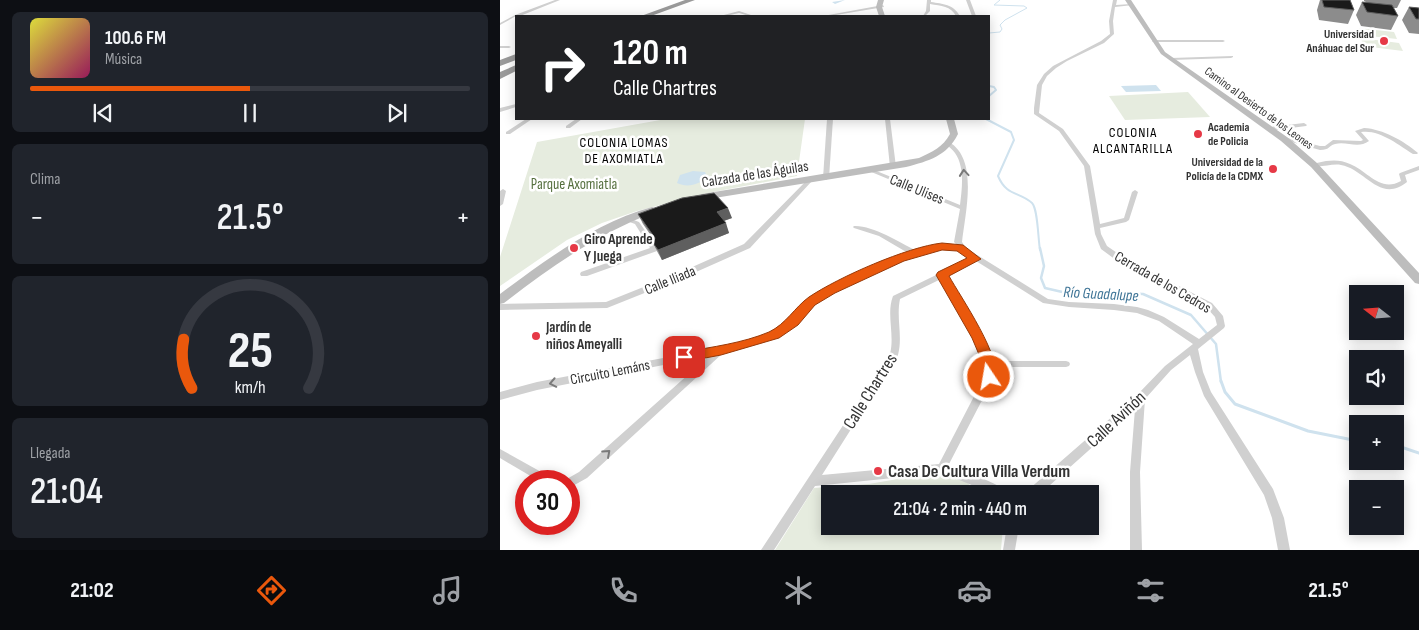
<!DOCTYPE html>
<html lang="es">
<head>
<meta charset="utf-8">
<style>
  body { margin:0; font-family:"Sofia Sans Condensed",sans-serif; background:#20242c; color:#f1f3f6; height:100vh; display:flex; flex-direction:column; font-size:19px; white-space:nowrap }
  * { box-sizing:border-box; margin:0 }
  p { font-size:16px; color:#9ea1a6 }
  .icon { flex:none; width:28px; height:28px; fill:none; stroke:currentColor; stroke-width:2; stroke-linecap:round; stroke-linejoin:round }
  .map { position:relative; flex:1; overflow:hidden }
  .drawer { display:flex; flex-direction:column; gap:12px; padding:12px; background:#0d0f14; width:500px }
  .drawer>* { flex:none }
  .guide { position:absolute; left:15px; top:15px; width:475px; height:105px; border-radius:0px; box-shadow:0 2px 12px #0003; background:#202124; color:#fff; overflow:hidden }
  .needle { width:32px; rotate:287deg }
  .buttons { position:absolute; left:849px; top:285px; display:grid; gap:10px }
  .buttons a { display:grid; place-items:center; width:55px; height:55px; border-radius:0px; background:#171b24; box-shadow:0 2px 12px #0003; font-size:25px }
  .speed { position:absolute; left:15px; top:470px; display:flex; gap:10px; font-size:25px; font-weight:700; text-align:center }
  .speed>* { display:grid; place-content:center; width:65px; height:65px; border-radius:50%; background:#171b24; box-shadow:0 2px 12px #0003; line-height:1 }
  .speed .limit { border:8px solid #d22; background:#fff; color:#111 }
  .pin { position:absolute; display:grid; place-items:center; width:42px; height:42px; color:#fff; margin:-21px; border-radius:10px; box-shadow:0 2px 8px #0006 }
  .me { position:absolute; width:55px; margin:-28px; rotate:348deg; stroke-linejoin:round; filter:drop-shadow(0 0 4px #0008) }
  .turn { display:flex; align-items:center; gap:18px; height:105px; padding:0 15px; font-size:22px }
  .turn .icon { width:65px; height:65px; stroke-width:2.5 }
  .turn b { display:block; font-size:35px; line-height:42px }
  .big { font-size:38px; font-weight:600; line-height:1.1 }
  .drawer .tile { flex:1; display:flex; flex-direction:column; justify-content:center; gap:8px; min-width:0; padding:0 18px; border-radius:8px; background:#20242c }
  .drawer .dial { align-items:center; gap:0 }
  .dial svg { height:130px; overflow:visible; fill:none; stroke:#363941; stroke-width:7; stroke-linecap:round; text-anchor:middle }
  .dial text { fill:#f1f3f6; stroke:none }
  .song { display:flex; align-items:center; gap:15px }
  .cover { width:60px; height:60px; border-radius:8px; background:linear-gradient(135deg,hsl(60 70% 55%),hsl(330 70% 35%)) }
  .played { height:5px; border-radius:2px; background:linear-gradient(90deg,#ea580c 50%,#363941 50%) }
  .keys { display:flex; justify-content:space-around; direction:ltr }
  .heat { display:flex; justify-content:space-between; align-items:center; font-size:28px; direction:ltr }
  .trip { position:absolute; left:321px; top:485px; width:278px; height:50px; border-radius:0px; background:#171b24; box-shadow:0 2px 12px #0003; font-weight:600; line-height:50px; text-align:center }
  .tab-bar { display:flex; height:80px; justify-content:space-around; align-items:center; background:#090b0e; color:#9ea1a6 }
  .tab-bar .icon { width:35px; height:35px }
  .tab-bar .selected { color:#ea580c }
  .tab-bar b { font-size:22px; color:#f1f3f6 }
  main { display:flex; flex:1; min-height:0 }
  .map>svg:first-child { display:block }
</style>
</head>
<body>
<main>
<section class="drawer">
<div class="tile">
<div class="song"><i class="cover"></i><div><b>100.6 FM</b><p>Música</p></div></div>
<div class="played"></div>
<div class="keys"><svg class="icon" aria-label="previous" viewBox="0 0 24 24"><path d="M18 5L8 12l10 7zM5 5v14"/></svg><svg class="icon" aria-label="pause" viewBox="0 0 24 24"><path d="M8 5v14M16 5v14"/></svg><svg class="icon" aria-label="next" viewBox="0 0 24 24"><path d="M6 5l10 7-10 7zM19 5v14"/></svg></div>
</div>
<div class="tile"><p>Clima</p>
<div class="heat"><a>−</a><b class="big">21.5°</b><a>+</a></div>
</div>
<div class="tile dial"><svg viewBox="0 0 100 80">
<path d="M14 69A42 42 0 1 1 86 69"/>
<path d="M14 69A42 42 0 0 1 9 39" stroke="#ea580c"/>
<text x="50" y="56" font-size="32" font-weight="700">25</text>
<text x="50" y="72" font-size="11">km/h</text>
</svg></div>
<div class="tile"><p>Llegada</p><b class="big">21:04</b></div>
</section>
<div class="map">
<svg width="919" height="550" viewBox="0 0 919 550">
  <rect width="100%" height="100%" fill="#fff"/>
  <g fill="#e6ecdf">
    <path d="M858,28L894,32L897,39L860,35Z"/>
    <path d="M861,38L899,43L903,51L863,46Z"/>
    <path d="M688,92L710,117L625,120L609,96Z"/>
    <path d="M166,119H305L297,176L213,192L137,211L102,223L67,240L0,286V257L37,142Z"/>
    <path d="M432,473L461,476L478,494H330V526H503L501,550H275L314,488L369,484Z"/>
  </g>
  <g fill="#cfe2ee">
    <path d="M656,85L661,91L626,92L621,86Z"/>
    <path d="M193,171L205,172L207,176C200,185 187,188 177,183L180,175Z"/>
  </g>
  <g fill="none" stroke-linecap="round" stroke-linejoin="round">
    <path stroke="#cfe2ee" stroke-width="1" d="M489,33L500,32L502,29L500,25L505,20L527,8L524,6L494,5L500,0"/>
    <g stroke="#cfe2ee" stroke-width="2">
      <path d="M489,86L494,87L496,90L489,96"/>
      <path d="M486,119L511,132L514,140L498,176C507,197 519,191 532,203C538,209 538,239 540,250"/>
    </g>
    <path stroke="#cfe2ee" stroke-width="2.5" d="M540,248L544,266L541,278L545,288L571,294L597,292L643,294L691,315L716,344L721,382"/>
    <g stroke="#cfe2ee" stroke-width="3">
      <path d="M721,381L725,392L735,404L808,431L858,441"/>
      <path d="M895,445L919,453"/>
    </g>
    <path fill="#cfe2ee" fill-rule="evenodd" d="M345,0L335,4L332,2Z"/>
    <g fill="#d0d0d0" fill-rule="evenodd">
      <path d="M55,0H60L20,16H16L0,25V23L15,15Z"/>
      <path d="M427,0H431V2C443,4 453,4 460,16H456C451,6 441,6 430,4V11L425,16H423L426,11Z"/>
      <path d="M466,0H470L476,16H472Z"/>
      <path d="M613,0H617L616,5L631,4L633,5L615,7L613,21L614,34L604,43L567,61L556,68L547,76L542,85L539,113L563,129L590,166L600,224L624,218L632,192L635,190L638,192L629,220L626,222L600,228L601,234L607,246L626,259L712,303L723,316L725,326L724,328L698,349L703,372L711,392L773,489L784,518L790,550H778L772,518L764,495L704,396L695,372L690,355L671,370L645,399L640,472L642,550H630V472L635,409L540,494H527L528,490L637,395L665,366L693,344L659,321L637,313L614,310L569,307L543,303L476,261L446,276C464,303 482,330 491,361H566L569,362L570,364L569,366L566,367H492L494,377L448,466C462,471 502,483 508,494H494L442,473L315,486L274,550H261L390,354C395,335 386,314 393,296L471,258L460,250L438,248L417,255L333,292L314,304L284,333L271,339L223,353L87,478L69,488V481H64L65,480L79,472L209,356L37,390L0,400V392L37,382L221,347L266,335L278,329L308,300L327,288L408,253L379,236L354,228L353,227L354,226C372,225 399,242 415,250L438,244L457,245L454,242L460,209L369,171L370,170H374L460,205C462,189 465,167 455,153C453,150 449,147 446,144L449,142C479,159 465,214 462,242L466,248L548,299L569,302L614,304L637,307L648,310L664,317L699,339L717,325L715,317L706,307L620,263L601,249L595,234L584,166L559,131L534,114V108L537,85L544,74L553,66L601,41L610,34L609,21ZM441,279C460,310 481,340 484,377L439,464L322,475L398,355C403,336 396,318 400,299Z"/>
      <path d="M383,5L384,7L330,16H323Z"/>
      <path d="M239,11L251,15L249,16L239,13L226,16H220Z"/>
      <path d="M654,40H723L725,41L723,42H653L652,41Z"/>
      <path d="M0,46H9L11,47L9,48H0Z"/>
      <path d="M733,56V57L731,58L671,60L669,59L671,58Z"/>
      <path d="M16,104V107L0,112V108Z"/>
      <path d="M26,119H32L10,134H6V132Z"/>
      <path d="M76,119H82L70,128H66V126Z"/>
      <path d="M327,119H333L329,178L326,180L323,178Z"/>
      <path d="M385,119H390L396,167L393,169L390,167Z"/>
      <path d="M804,123L807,125L806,126L769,131L766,129L769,127Z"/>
      <path d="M864,128C883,129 904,141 918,153L917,154H913C899,145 879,129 861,132L869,141C858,149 847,141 835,144C828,146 830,150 820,150L781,139L784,137L820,146H825L833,140L861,141L863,140L855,131Z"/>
      <path d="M826,161C834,160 842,160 850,164C868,171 880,193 901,181L899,174L900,173L919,166V170L905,175L907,182C880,204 865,169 841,165C832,163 818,169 811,165L812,164Z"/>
      <path d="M310,178L313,180L312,181L250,248L187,276L107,308L0,310V304L106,302L181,272L244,244L308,179Z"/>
      <path d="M3,189L6,191L3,204L0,206V191Z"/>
      <path d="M126,217L139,222L158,249L157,251L87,276H81L80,274L81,272L150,248L135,224L124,220L123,219L124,218Z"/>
      <path d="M0,449L52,478L53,481H39L0,458Z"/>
      <path d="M507,526H519L515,550H503Z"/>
    </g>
    <g fill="#bdbdbd" fill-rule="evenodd">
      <path d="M378,0H384L382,7L385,16H379L376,7Z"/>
      <path d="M625,0H631L665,52L787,137L817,163L919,273V284L915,283L811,167L781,141L661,54Z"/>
      <path d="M446,119H454L458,134C447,156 429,161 406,167L202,200L197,197L202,194L419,158C432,152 443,147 450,134Z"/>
      <path d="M152,207L155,208L157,210L155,212C99,233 52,266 4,303L0,304V294C46,260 96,222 152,207Z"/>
    </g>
    <g fill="#9a9a9a" fill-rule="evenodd">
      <path d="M185,0H195L151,16H141Z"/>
      <path d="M16,54V60L0,66V60Z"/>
      <path d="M16,65V71L0,79V72Z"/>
    </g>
  </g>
  <g fill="#8c8c8c">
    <path d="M820,0H850L854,10L848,24L819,20L817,10Z"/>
    <path d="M864,0H901L897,8H893L898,16L891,30L861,26L856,15L862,2H866L864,1Z"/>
    <path d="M909,7L919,8V34L909,33L902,20Z"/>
    <path d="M138,214L232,218L224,221L229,233L162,260L158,253L153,243L154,240L143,224Z"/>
  </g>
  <g fill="#5f5f5f">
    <path d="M228,208L232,218L220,222L217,212Z"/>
    <path d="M226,223L229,233L162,260L158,250Z"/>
  </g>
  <g fill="#1a1a1a" stroke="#5f5f5f">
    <path d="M822,0H850L854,10L824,7Z"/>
    <path d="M862,2L892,5L898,16L867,12Z"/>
    <path d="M909,7L919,8V19H916Z"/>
    <path d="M214,193L228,208L217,212L226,223L158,250L153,243L155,238L138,214L182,198Z"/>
  </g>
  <defs><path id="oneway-chevron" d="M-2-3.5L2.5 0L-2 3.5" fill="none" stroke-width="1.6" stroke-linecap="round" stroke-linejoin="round" transform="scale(1.25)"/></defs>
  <g stroke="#7a7a7a">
    <use href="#oneway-chevron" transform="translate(464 173) rotate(-95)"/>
    <use href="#oneway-chevron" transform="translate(53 383) rotate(169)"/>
    <use href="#oneway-chevron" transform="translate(107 453) rotate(-42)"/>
  </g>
  <path fill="#ea580c" stroke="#983908" d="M442,243L463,245L481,259L449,276C460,296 505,361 494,380L489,382L485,380L483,377V364L472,338L436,275L438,272L467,258L457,251L442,250L404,261L335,293L315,305L298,325L279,338L221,355L184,362L179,361L178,357L179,354L184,352C212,347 243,343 269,332C286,324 295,307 309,297C339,277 407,247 442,243Z"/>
  <g fill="#e63946" stroke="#fff" stroke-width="2">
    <circle cx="884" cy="41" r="5"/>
    <circle cx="698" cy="134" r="5"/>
    <circle cx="773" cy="169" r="5"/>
    <circle cx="74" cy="248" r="5"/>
    <circle cx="36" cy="336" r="5"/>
    <circle cx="378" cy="471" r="5"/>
  </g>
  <g text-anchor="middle" stroke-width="5" stroke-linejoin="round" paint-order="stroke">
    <g font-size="12" font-weight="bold" fill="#333" stroke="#fff" text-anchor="end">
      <text x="874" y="38">Universidad<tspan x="874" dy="14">Anáhuac del Sur</tspan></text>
      <text x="708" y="131" text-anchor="start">Academia<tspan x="708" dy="14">de Policia</tspan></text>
      <text x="763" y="166">Universidad de la<tspan x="763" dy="14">Policía de la CDMX</tspan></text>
    </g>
    <g font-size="12" fill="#333" stroke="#fff">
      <text transform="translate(759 108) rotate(36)" y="4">Camino al Desierto de los Leones</text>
    </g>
    <g font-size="14" letter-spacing="1" fill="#000" stroke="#fff">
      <text x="633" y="137">COLONIA<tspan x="633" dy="16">ALCANTARILLA</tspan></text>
      <text x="124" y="147">COLONIA LOMAS<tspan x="124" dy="16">DE AXOMIATLA</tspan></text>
    </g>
    <g font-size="15" fill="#333" stroke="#fff">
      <text transform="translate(255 174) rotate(-9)" y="5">Calzada de las Águilas</text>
      <text transform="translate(417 189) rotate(22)" y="5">Calle Ulises</text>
      <text transform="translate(170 280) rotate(-22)" y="5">Calle Iliada</text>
      <text transform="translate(663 282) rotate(30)" y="5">Cerrada de los Cedros</text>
      <text transform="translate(110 372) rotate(-11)" y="5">Circuito Lemáns</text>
    </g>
    <g font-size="15" fill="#56703f" stroke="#fff">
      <text x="74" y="189">Parque Axomiatla</text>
    </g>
    <g font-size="15" font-weight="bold" fill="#333" stroke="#fff" text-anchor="start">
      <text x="84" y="244">Giro Aprende<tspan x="84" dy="17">Y Juega</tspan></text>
      <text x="46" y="332">Jardín de<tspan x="46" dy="17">niños Ameyalli</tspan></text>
    </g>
    <g font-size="16" font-style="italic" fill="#3f7597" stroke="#fff">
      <text transform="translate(601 293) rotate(3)" y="6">Río Guadalupe</text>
    </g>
    <g font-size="18" fill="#333" stroke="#fff">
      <text transform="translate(370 391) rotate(-58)" y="6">Calle Chartres</text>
      <text transform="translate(616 419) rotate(-43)" y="6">Calle Aviñón</text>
    </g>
    <g font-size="18" font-weight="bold" fill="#333" stroke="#fff" text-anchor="start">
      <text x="388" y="477">Casa De Cultura Villa Verdum</text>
    </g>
  </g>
</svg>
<div class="buttons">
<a><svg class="needle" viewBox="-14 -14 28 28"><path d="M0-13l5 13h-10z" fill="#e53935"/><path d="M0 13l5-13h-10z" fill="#9ea1a6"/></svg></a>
<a><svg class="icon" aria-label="sound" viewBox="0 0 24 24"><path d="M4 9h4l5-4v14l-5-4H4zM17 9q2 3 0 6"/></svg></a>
<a>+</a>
<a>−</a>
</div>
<div class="speed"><div class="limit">30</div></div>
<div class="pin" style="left:184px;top:357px;background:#d93025"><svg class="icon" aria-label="arrive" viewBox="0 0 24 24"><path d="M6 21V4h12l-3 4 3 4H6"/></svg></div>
<svg class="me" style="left:489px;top:377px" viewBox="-20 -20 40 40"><circle r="17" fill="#ea580c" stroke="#fff" stroke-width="3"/><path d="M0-11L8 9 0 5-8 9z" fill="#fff"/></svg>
<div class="trip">21:04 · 2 min · 440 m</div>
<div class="guide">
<div class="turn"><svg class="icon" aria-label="right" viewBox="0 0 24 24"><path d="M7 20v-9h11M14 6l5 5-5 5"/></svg><div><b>120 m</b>Calle Chartres</div></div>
</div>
</div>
</main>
<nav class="tab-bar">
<b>21:02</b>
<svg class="icon selected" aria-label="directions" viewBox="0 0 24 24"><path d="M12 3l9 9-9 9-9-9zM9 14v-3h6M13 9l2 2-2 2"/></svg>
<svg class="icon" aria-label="music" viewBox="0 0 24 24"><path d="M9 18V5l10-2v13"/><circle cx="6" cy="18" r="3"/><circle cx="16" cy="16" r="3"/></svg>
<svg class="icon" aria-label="phone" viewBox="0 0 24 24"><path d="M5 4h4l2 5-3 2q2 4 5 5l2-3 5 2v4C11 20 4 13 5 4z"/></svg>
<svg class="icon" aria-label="climate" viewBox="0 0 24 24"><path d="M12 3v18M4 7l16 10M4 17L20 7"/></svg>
<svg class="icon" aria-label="car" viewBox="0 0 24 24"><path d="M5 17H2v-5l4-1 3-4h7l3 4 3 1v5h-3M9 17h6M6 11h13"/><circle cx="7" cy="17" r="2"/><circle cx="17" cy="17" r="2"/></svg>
<svg class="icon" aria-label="filters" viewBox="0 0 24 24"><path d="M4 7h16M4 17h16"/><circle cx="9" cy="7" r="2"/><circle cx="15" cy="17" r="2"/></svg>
<b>21.5°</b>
</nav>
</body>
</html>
